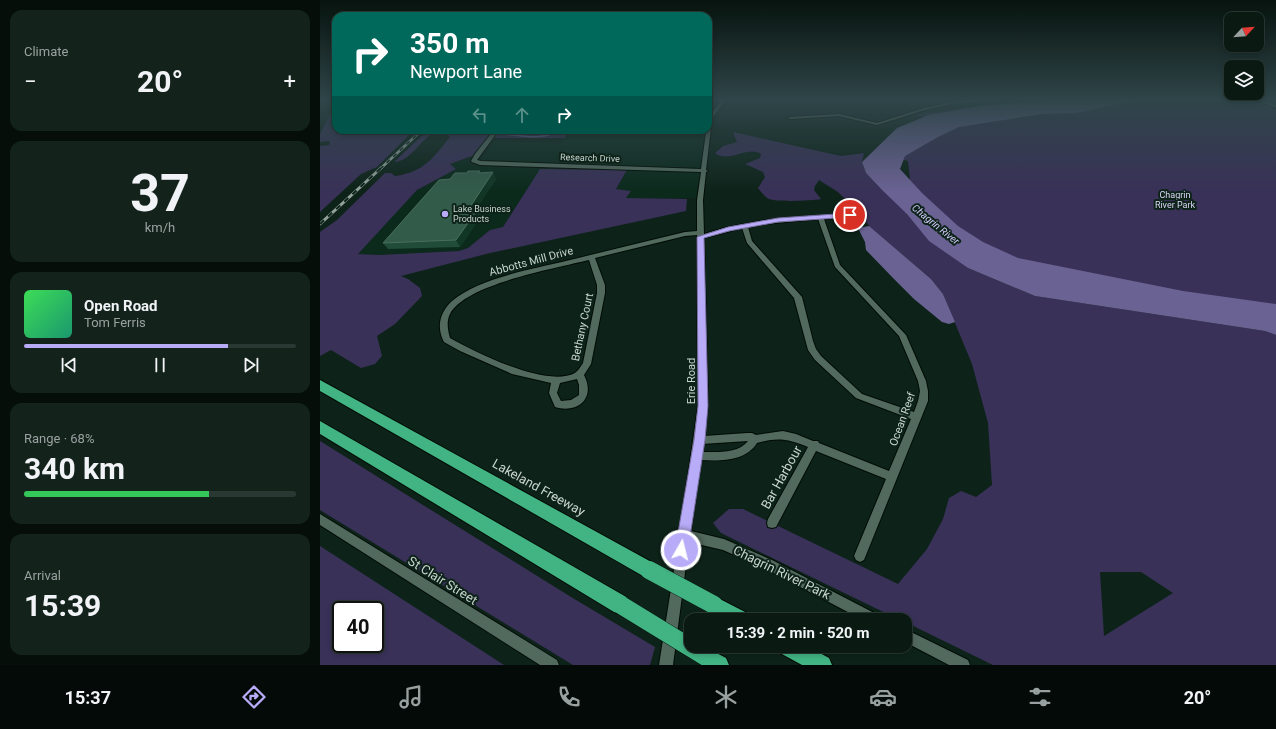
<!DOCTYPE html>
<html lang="en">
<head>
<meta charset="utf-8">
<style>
  body { margin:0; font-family:Roboto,sans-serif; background:#13231c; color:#f1f3f6; height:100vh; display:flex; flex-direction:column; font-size:15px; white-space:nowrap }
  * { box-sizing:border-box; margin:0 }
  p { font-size:13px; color:#99a1a0 }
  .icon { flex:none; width:22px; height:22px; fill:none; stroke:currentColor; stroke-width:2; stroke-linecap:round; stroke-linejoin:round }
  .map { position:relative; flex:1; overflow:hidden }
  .drawer { display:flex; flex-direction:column; gap:10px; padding:10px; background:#060e0a; width:320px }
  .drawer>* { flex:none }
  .top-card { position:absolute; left:12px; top:12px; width:380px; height:122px; border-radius:12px; box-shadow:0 2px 6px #0003,0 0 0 1px #2a3833; background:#00695c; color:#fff; overflow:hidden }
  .needle { width:26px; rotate:64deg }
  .fabs { position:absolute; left:904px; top:12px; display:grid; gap:8px }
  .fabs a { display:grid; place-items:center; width:40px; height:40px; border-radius:8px; background:#0a1a13; box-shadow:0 2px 6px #0003,0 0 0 1px #2a3833; font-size:20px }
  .speed { position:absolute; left:12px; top:601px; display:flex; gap:8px; font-size:20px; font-weight:700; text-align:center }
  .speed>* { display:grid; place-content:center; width:52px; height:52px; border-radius:50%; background:#0a1a13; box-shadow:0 2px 6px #0003,0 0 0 1px #2a3833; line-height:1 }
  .speed .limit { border:2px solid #111; border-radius:6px; background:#fff; color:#111 }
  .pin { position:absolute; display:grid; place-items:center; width:34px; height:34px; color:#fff; margin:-17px; border:2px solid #fff; border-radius:50%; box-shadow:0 1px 4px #0007 }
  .me { position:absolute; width:44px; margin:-22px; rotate:8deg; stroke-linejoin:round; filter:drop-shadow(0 0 3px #0008) }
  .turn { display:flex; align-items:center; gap:14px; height:84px; padding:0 12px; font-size:18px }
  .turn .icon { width:52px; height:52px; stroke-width:2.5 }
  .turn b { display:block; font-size:28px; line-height:34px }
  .lanes { display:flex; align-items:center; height:38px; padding:0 12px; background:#0003; justify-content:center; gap:20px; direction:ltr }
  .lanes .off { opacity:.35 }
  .big { font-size:30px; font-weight:700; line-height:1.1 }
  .drawer .card { flex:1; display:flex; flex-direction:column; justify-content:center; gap:6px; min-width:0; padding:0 14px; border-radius:12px; background:#13231c }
  .drawer .dial { align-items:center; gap:0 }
  .dial b { font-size:52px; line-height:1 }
  .song { display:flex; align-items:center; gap:12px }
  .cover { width:48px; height:48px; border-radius:6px; background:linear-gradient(135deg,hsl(130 70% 55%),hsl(160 70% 35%)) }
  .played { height:4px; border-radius:2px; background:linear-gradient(90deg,#b8abf7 75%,#2a3833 75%) }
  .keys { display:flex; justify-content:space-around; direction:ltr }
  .heat { display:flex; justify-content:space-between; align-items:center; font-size:22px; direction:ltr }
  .charge { height:6px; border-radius:3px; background:linear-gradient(90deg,#34c759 68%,#2a3833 0) }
  .trip { position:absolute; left:364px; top:613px; width:228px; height:40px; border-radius:12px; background:#0a1a13; box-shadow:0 2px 6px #0003,0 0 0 1px #2a3833; font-weight:700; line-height:40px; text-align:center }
  .dock { display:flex; height:64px; justify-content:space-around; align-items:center; background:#040a08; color:#99a1a0 }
  .dock .icon { width:28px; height:28px }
  .dock .active { color:#b8abf7 }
  .dock b { font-size:18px; color:#f1f3f6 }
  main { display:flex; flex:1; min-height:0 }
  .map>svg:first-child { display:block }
</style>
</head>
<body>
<main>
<section class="drawer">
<div class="card"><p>Climate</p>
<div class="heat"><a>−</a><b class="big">20°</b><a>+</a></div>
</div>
<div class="card dial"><b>37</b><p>km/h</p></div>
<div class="card">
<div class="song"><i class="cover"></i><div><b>Open Road</b><p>Tom Ferris</p></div></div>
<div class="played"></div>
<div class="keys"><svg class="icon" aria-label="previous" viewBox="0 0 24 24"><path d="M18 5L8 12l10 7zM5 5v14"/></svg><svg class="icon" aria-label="pause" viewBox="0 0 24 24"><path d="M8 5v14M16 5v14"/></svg><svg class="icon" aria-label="next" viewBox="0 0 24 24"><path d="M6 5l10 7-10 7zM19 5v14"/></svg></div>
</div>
<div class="card"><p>Range · 68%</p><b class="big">340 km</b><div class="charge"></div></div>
<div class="card"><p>Arrival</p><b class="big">15:39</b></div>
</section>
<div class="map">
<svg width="956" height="665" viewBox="0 0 956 665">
  <rect width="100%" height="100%" fill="#0d2319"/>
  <g fill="#0b2a1c">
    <path d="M243,130H387L382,169L159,161L175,141L240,144L246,136L238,135Z"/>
    <path d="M151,158L155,163L158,164L220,169L183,227L170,230L148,248L139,251L59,255L37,254L97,190L136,169L129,164Z"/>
    <path d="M308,169L382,171L377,198H305L310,191L296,190Z"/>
  </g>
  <g fill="#393158" fill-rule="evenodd">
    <path d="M710,99H956V320L723,294L592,199L588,161L563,154L618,119L593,115Z"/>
    <path d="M16,102V130H94L57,167L41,174L0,212V146L9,145L10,141L0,142V134Z"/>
    <path d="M108,130H173L152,156L130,164L136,169L97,190L38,254L59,255L139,251L148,248L170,230L183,227L220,169L307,170L296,189L311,191L306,198L367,199L366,211L170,253L81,276L88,279L100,288L102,296L75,324L57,336L62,356L55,364L41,368L11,350L0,356V232L17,220L65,173H71L75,176C104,172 112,159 130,137C106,119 98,161 74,162Z"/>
    <path d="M181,130H243L239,135H246L245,138H174Z"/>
    <path d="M413,132L521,156L544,153L542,162L546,173L562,190L648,268L715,296L945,331L956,335V665H673L585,622V620H580L401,533L393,523L409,509H423L578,584L607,549L623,519L629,498L641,491L656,497L672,485L668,423L652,364L623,294L611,279L551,228L537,211L518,192L499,180L495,186L494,190L501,199C492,201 456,202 449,199C445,197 441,192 438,188L445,177L443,172L425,164L440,158L441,154C427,145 409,164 395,153L403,146L417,142ZM780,572H821L853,593L784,636Z"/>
    <path d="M0,441L251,597L335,647L330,665H253L0,510Z"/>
    <path d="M0,546L184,665H0ZM21,610H55V644H21Z"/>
  </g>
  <g fill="#6a6293">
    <path d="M757,99H822L756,113L722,114L639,127L618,137L585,156L580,169L602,193L638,226L663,242L698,258L863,291L956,304V335L945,331L715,296L648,268L609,241L587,214L562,190L546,173L542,162L577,128L609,115L662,106Z"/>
    <path d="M549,226L611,279L623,294L635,322L629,324L622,322L594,299L574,279L546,250L545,242L538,228Z"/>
  </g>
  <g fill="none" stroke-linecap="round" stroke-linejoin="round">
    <path stroke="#6a6293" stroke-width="1.5" d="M184,134C203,136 222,141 239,130"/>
    <g stroke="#000c05" stroke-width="2">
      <g id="minor">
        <path d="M402,99H406L392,119L386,170L388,171L386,172L383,200L384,234L408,227L445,220L532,214V216L530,217L504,219L520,265L586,335L606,381L608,391V401L544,560L540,562L536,560L534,556L566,479L496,451L456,527L452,528L448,527L447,523L448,519L488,447C468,439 458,437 437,443C425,462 400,461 380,460L371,531L404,539L452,560L560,616L562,620H543L444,568L403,550L369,542L353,665H339L359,538L357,535L360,531L378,406L377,235L365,236L275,258L285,285V293L271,364L264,375C276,398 258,414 235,407L229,393L231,383L192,374L140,351L124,342C116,327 120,312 132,301C159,278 213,269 246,261C286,251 325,242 365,232L377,231V200L381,172L160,165L152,162L151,161L155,154L174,130H179L157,160L161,161L381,169L386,132L364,131L362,130H388V118ZM498,219L515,267L579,336L598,381L600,391L598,401L594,412L542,394L501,356L496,349L493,341L482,297L432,241L428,227L445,224ZM422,228L427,243L474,298L488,350L495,360L536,398L591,419L569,471L499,443L498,441H493L476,434L463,431L436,435L432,433H427L384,436L388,406L384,238ZM269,260L277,285V293L263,363C261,366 258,371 255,373C226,388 157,353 130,338C128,330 126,322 130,314C145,284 237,268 269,260ZM257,379L259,385V395L251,400L241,401L237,393L240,383ZM428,441C418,454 396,452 381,452L382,444Z"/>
        <path d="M665,99H685L683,100L632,104L605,110L557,125L519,116L470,119L468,118L470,117L519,114L557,123L604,108L632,102Z"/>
        <path d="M932,99H938L956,105V108Z"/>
        <path d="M0,514L237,660L239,665H220L0,525Z"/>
        <path d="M585,629L648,660L650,665H629L585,642Z"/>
      </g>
    </g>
    <g stroke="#000c05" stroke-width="2">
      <g id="highway">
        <path d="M0,380L335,564L338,570L335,576L329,579L323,576L0,391Z"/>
        <path d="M0,421L308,598L310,605L308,612L301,614L294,612L0,434Z"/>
        <path d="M394,596L427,613L429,620C413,620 392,623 385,605L387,598Z"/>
        <path d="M457,646H487L509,658L512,665H482L460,653Z"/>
        <path d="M389,649L406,658L409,665H382L379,659L382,652Z"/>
      </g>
    </g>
    <use href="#minor" fill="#52695d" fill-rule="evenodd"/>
    <use href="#highway" fill="#42b484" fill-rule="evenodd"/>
    <g stroke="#93a39b" stroke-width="2.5">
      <path id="rail-far1" d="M60,169L102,130"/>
    </g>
    <g stroke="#93a39b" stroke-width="3">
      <path id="rail" d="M0,224L61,168"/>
    </g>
    <use href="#rail-far1" stroke="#0d2319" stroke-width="1.5" stroke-dasharray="4.5" stroke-linecap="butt"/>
    <use href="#rail" stroke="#0d2319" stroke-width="2" stroke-dasharray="5.5" stroke-linecap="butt"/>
    <g stroke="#000c05" stroke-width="19" stroke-linecap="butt">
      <g id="highway-bridge">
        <path d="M329,570L394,605"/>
        <path d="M301,605L389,659"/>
      </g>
    </g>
    <use href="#highway-bridge" stroke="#42b484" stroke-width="18"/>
  </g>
  <path fill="#204c39" d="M147,173H161L176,179L156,209H158L161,216L140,247L68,249L63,243L130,179Z"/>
  <g fill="#113626">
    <path d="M173,172L176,179L151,216L148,210Z"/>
    <path d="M158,209L161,216L140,247L136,240Z"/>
  </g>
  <path fill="#325b49" stroke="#496e5e" d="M148,171H160L158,173L173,172L148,210L158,209L136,240L63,243L119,180L130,179L135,173H147Z"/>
  <linearGradient id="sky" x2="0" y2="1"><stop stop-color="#07130e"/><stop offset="0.52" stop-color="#2f4549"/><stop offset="1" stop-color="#2f4549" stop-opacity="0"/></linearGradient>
  <rect width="956" height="192" fill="url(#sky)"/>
  <path fill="#b8abf7" stroke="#786fa1" d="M530,213L533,215L532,217L458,222L409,231L384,238L388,406L385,440L368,550L366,554L361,556L357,554L355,550L374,440L378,406L377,237L408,227L458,218Z"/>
  <circle fill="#b8abf7" stroke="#0d2319" stroke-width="1.5" cx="125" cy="214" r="4"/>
  <g text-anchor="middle" stroke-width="4" stroke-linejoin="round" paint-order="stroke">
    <g font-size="9" fill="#c8d5ce" stroke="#0d2319">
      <text transform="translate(270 158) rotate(2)" y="3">Research Drive</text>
    </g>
    <g font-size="9" fill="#dcd7f7" stroke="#0d2319">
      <text x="855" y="198">Chagrin<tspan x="855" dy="10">River Park</tspan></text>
    </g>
    <g font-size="9" fill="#c8d5ce" stroke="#0d2319" text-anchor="start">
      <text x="133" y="212">Lake Business<tspan x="133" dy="10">Products</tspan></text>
    </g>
    <g font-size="10" font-style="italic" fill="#d1caf9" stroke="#0d2319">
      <text transform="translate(616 224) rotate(39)" y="4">Chagrin River</text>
    </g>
    <g font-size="11" fill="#c8d5ce" stroke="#0d2319">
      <text transform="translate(211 261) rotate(-15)" y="4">Abbotts Mill Drive</text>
      <text transform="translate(262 327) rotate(-78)" y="4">Bethany Court</text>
      <text transform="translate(371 381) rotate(-90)" y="4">Erie Road</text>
      <text transform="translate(582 419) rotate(-70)" y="4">Ocean Reef</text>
    </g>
    <g font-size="13" fill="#c8d5ce" stroke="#0d2319">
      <text transform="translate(461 477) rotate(-61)" y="5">Bar Harbour</text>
      <text transform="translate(219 487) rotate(29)" y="5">Lakeland Freeway</text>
      <text transform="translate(462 572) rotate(26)" y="5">Chagrin River Park</text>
      <text transform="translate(123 580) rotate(32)" y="5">St Clair Street</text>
    </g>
  </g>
</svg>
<div class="fabs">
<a><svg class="needle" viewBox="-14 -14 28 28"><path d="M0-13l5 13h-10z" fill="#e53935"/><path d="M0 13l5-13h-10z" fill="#99a1a0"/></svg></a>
<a><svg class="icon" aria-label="layers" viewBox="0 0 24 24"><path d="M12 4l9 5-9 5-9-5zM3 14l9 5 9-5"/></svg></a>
</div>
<div class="speed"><div class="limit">40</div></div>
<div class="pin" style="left:530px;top:215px;background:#d93025"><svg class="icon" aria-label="arrive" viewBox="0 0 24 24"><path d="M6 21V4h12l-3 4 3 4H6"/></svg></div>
<svg class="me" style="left:361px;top:550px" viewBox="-20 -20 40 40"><circle r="17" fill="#b8abf7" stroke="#fff" stroke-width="3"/><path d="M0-11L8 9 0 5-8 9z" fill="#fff"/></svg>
<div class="trip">15:39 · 2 min · 520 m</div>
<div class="top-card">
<div class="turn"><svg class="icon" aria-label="right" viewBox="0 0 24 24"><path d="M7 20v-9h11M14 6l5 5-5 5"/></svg><div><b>350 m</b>Newport Lane</div></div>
<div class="lanes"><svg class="icon off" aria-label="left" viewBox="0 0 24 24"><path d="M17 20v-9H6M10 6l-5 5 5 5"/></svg><svg class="icon off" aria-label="ahead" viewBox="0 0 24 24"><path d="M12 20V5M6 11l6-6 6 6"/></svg><svg class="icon" aria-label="right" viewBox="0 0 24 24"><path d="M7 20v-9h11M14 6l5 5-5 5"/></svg></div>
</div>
</div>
</main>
<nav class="dock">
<b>15:37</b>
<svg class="icon active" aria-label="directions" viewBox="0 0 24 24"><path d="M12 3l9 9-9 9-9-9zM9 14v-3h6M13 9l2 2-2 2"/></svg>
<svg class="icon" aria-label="music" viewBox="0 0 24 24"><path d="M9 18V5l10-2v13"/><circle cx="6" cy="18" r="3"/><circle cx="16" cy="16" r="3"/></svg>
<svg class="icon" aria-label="phone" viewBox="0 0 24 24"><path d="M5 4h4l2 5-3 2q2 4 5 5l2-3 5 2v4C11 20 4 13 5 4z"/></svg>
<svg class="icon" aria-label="climate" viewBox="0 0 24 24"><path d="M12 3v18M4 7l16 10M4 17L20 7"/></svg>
<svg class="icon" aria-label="car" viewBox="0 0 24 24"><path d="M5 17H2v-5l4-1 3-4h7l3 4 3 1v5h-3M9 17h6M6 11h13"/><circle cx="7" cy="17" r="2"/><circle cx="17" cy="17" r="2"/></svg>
<svg class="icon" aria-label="filters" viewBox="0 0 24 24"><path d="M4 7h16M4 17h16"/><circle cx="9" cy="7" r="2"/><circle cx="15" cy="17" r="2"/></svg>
<b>20°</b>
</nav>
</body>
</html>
